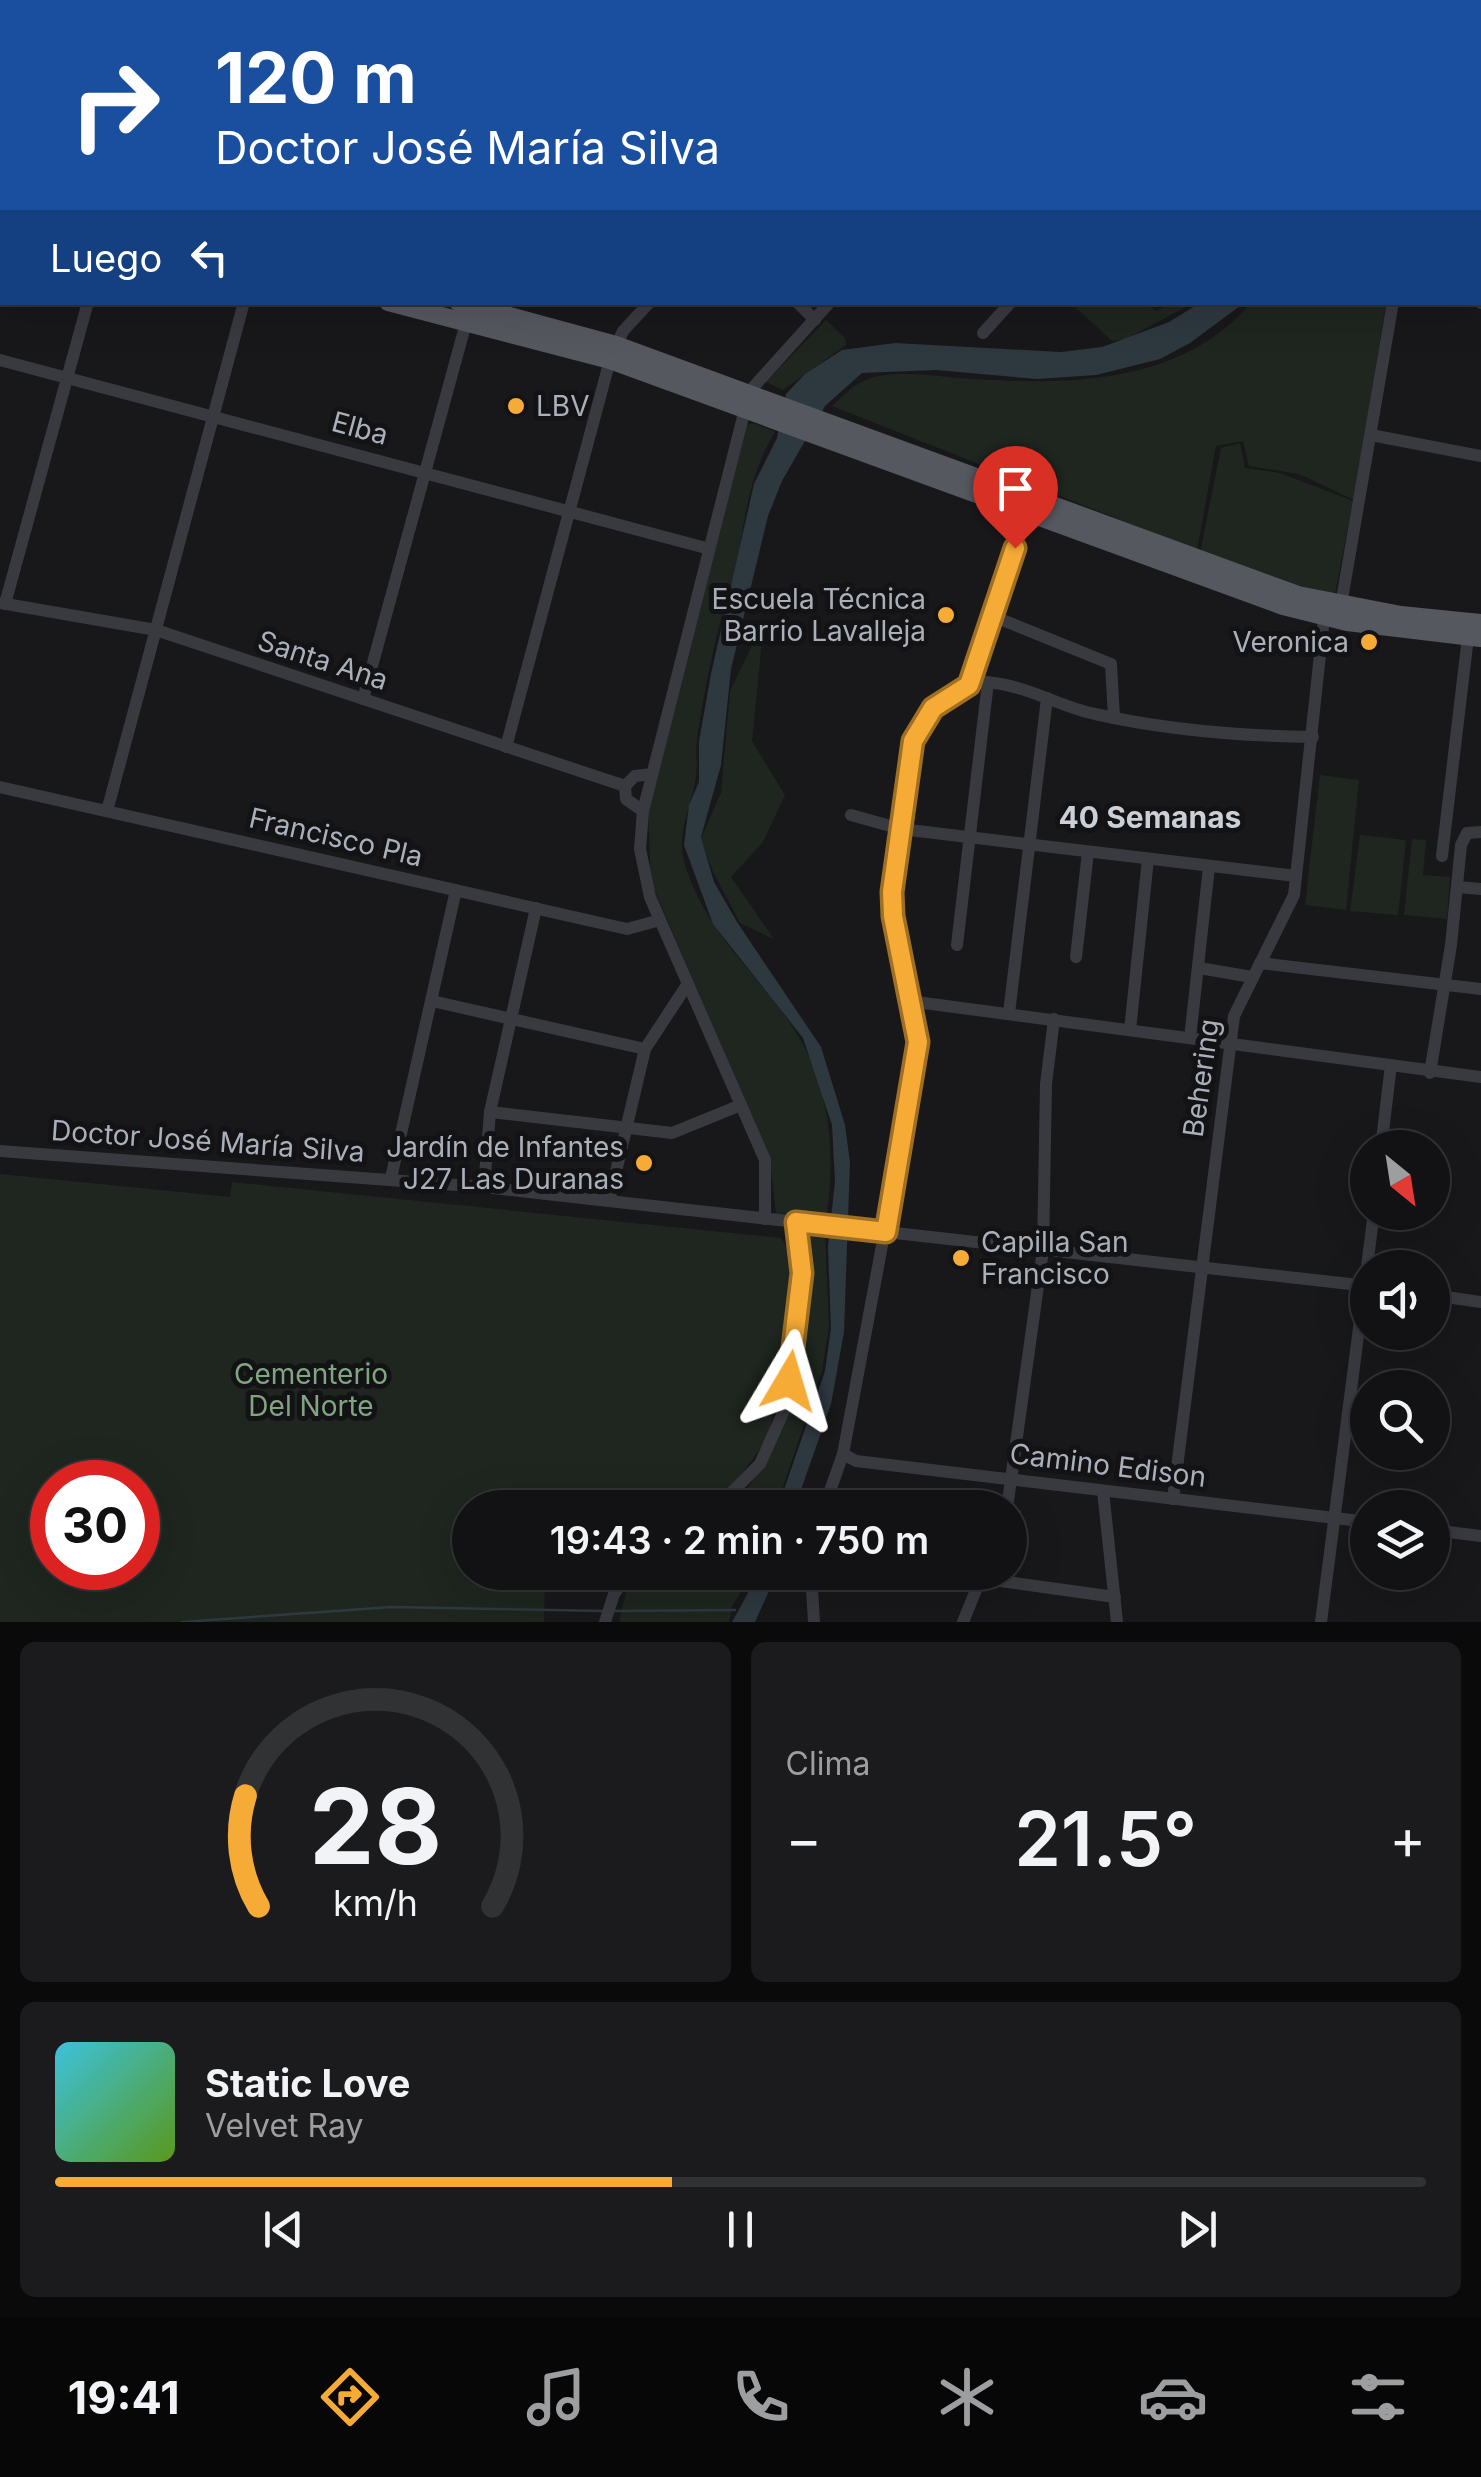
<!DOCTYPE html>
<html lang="es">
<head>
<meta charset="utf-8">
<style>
  body { margin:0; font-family:Inter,sans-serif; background:#1b1b1d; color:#f1f3f6; height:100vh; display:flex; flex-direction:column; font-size:38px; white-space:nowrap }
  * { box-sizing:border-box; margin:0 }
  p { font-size:32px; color:#9c9ea0 }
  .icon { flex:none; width:55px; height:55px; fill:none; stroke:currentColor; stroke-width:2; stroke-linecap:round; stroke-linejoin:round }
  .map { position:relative; height:1622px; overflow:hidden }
  .drawer { display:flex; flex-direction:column; gap:20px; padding:20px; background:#0a0a0b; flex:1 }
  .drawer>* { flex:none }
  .hud { position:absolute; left:0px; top:0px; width:1482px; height:305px; box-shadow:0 10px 40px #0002,0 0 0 2px #313234; background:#1a4fa0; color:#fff; overflow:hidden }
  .needle { width:65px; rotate:150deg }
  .tools { position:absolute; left:1350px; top:1130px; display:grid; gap:20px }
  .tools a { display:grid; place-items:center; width:100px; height:100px; border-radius:50%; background:#121214; box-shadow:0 10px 40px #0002,0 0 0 2px #313234; font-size:50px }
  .speed { position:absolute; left:30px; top:1460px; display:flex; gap:20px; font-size:50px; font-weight:700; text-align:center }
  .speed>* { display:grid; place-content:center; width:130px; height:130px; border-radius:50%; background:#121214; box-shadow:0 10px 40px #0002,0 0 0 2px #313234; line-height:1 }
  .speed .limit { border:15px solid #d22; background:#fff; color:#111 }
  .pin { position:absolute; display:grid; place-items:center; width:85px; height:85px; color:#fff; margin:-102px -42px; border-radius:50% 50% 50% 0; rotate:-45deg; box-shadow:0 0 10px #0007 }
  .pin .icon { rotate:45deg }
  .me { position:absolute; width:110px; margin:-55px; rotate:7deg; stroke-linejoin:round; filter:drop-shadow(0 0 8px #0008) }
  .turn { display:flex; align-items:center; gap:35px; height:210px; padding:0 50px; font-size:45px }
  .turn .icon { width:130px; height:130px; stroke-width:2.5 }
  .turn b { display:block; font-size:70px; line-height:85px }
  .then { display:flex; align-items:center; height:95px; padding:0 50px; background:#0003; gap:20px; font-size:38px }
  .big { font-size:75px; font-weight:600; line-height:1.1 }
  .drawer .tile { flex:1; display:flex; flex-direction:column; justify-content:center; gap:15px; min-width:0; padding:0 35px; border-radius:15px; background:#1b1b1d }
  .drawer .dial { align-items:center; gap:0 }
  .dial svg { height:260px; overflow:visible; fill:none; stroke:#313234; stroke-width:7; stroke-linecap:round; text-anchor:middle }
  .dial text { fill:#f1f3f6; stroke:none }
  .song { display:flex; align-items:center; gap:30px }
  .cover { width:120px; height:120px; border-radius:15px; background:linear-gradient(135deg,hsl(190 70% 55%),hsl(90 70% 35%)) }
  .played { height:10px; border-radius:5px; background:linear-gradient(90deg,#f5ab36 45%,#313234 45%) }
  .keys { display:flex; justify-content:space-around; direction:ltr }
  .heat { display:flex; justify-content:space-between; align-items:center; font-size:55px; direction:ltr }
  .drawer .tiles { flex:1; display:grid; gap:20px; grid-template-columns:1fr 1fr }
  .tile:last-child { grid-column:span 2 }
  .trip { position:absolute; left:452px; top:1490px; width:575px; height:100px; border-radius:50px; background:#121214; box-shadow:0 10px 40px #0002,0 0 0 2px #313234; font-weight:600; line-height:100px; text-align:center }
  .dock { display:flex; height:160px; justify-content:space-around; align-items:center; background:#070708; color:#9c9ea0 }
  .dock .icon { width:70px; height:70px }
  .dock .active { color:#f5ab36 }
  .dock b { font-size:45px; color:#f1f3f6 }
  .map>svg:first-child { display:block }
</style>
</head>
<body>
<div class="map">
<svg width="1481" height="1622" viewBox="0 0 1481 1622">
  <rect width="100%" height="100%" fill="#18181a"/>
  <g fill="#1e261f" fill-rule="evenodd">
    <path d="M1071,303H1146L1156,311L1172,303H1193L1126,339L1112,341Z"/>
    <path d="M1251,303H1386L1354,500L1299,474L1249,466L1243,441L1216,446L1197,550L832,406C843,396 854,384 868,379C896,369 931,376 959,378C1060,385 1178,388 1251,303Z"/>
    <path d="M826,320L845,338L846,345L783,390L766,382Z"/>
    <path d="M754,423L775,432C753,468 746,506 740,546C736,576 724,605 717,635C709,668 702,704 697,739C695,751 698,764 696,777C692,806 675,834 685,865C708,939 765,978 801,1041C831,1095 836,1159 826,1218L776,1214L770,1159L651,882L648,811L747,425Z"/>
    <path d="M1240,443L1245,468L1280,473L1353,501L1335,594L1313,591L1200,553L1221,448Z"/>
    <path d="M764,621L752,741L785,795L763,842L731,877L774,939L740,923L713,872L701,838L721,793L730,691Z"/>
    <path d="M1320,775L1359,780L1346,910L1305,905Z"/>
    <path d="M1360,835L1406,840L1398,915L1350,911Z"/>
    <path d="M1412,839L1426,840L1423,875L1450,877L1447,919L1404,915Z"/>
    <path d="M0,1174L230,1197L232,1182L781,1238L793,1257L770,1432C754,1461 730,1493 699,1508H470V1572L545,1573L544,1622H0ZM52,1482H138V1568H52Z"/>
    <path d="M803,1230L825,1233L829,1327L822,1371L776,1508H730C798,1440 816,1322 803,1230Z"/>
    <path d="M638,1573V1572L753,1573L732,1606L729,1622H619L626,1593Z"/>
  </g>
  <g fill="#2e383f">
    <path d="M1200,303H1244L1190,343L1160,359L1096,375L1037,379L936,370L862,373L825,406L782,481L768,516L731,669L721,765L701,837L714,882L737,922L821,1047L845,1125L850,1162L844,1332L831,1404L795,1507H778L825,1371L831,1328L828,1247L835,1181L832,1125L803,1038L713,924L684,845L689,805L699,782V741L711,674L754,484L777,438L786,394L805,374L842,350L895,343L1061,352L1102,347L1169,322Z"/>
    <path d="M759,1573H777L755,1622H732Z"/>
  </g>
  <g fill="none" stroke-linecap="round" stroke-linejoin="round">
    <g stroke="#2e383f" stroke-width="2.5">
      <path d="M613,1611L735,1610"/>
      <path d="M182,1622L392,1607L605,1611"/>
    </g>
    <g stroke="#393a40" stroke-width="12">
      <path d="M73,0V2"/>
      <path d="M207,0L208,2"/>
      <path d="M337,0L346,2"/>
      <path d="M1046,0L1050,2"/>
      <path d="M1116,0V2"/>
      <path d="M1267,0V2"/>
      <path d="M1420,0V2"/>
      <path d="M158,2L170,0"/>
      <path d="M469,2V0"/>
      <path d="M565,2L567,0"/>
      <path d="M922,2L924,0"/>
      <path d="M1480,13L1481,14"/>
      <path d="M0,37H2"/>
      <path d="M1480,162H1481"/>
      <path d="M797,302L815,320"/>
      <path d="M1480,302L1481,303"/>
      <path d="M983,333L1011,302"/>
      <path d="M0,360L706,548"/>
      <path d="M749,392L830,302"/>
      <path d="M745,409L643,811L640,849L650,897L765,1160V1219"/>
      <path d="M1371,435L1481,456"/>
      <path d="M0,603L156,630L625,786"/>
      <path d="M5,604L88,302"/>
      <path d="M1341,605L1393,302"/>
      <path d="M990,615L1111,664L1114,718"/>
      <path d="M969,685L974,660L1028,515"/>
      <path d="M363,699L466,323"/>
      <path d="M506,747L610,360L623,331L650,302"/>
      <path d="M0,787L627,929L660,920"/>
      <path d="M107,811L244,302"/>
      <path d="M643,811L626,799L625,786L635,776L652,774"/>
      <path d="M851,815L901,829L1296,876"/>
      <path d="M1442,856L1468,637"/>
      <path d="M1458,887L1481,889"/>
      <path d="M957,945L988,682"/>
      <path d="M1076,957L1088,852"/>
      <path d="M1260,963L1481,989"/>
      <path d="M1199,968L1252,977"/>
      <path d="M432,1001L645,1049"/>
      <path d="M909,1001L1481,1077"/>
      <path d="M1009,1013L1047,698"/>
      <path d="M1130,1030L1148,859"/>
      <path d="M1190,1038L1209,867"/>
      <path d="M1430,1073L1451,945L1461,845L1467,833L1481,832"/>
      <path d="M490,1112L672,1133L741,1105"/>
      <path d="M1381,1148L1391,1065"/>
      <path d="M0,1151L484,1187L1368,1286"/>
      <path d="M391,1178L456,890"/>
      <path d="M484,1187L490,1112L536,908"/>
      <path d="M609,1201L645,1049L687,985"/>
      <path d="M1432,1295L1481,1302"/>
      <path d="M843,1454L856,1461L1368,1522"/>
      <path d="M1103,1491L1117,1622"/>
      <path d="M1173,1499L1234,1016L1294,895L1324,618"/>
      <path d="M716,1508L760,1464L786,1406L802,1273L796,1223"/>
      <path d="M824,1508L843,1454L915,1069C920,1008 889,951 893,890C894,867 899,845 902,822C908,768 915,673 994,683C1029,687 1061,707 1095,714C1166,730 1241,736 1313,737"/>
      <path d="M1007,1508L1043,1250L1046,1084L1054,1019"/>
      <path d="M1432,1530L1481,1536"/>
      <path d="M811,1572L814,1622"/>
      <path d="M935,1572L1115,1597"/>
      <path d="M605,1622L614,1594L629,1572"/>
      <path d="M963,1622L982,1575"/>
      <path d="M1321,1622L1374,1212"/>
    </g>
    <g stroke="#55585f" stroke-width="18">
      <path d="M0,183H2"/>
      <path d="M0,198L2,199"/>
      <path d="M388,302L610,360L1283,606L1347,622L1481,638"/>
      <path d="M458,302L616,345L1298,595L1401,615L1481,623"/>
    </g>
  </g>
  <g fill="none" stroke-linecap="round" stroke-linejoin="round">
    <g stroke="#9f6f23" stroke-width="25">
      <path id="route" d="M789,1381L802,1273L796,1222L886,1232L918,1042L893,916L892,892L913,741L933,708L969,685L1015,548"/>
    </g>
    <use href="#route" stroke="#f5ab36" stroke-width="18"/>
  </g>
  <g fill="#f5ab36" stroke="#131316" stroke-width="4">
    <circle cx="516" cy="406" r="10"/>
    <circle cx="946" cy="615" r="10"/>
    <circle cx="1369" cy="642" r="10"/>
    <circle cx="644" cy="1163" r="10"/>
    <circle cx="961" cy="1258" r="10"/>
  </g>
  <g text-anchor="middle" stroke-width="10" stroke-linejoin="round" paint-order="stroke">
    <g font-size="28" fill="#aab0ba" stroke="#131316" text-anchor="end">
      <text x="536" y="416" text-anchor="start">LBV</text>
      <text x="926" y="609">Escuela Técnica<tspan x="926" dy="32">Barrio Lavalleja</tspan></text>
      <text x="1349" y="652">Veronica</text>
      <text x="624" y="1157">Jardín de Infantes<tspan x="624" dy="32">J27 Las Duranas</tspan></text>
      <text x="981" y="1252" text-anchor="start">Capilla San<tspan x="981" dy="32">Francisco</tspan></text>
    </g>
    <g font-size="28" fill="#aab0ba" stroke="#131316">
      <text transform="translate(360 428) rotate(15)" y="10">Elba</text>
      <text transform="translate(323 660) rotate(18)" y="10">Santa Ana</text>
      <text transform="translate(336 837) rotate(13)" y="10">Francisco Pla</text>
      <text transform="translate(1201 1078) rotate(-82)" y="10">Behering</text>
      <text transform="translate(208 1141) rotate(4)" y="10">Doctor José María Silva</text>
      <text transform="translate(1108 1465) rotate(7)" y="10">Camino Edison</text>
    </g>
    <g font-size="28" fill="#81a582" stroke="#131316">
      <text x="311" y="1384">Cementerio<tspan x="311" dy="32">Del Norte</tspan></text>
    </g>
    <g font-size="30" font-weight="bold" fill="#cbcfd6" stroke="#131316">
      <text x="1150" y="828">40 Semanas</text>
    </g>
  </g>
</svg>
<div class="tools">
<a><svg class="needle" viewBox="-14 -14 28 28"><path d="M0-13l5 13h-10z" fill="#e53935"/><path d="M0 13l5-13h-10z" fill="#9c9ea0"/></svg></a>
<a><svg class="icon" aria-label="sound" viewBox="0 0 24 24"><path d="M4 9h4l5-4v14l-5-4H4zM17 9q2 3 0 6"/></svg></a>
<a><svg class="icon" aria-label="search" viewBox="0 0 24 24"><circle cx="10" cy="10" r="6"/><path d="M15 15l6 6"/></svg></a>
<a><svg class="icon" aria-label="layers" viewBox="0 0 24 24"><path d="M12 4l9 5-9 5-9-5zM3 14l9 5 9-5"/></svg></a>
</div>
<div class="speed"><div class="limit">30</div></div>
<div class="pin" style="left:1015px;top:548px;background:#d93025"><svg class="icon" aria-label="arrive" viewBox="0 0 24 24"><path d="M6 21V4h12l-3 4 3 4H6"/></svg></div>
<svg class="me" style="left:789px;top:1381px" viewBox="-20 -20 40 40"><path d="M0-17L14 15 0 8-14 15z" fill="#f5ab36" stroke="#fff" stroke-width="4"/></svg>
<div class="trip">19:43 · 2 min · 750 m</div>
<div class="hud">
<div class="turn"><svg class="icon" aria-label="right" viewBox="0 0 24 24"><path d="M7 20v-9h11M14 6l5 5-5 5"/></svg><div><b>120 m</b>Doctor José María Silva</div></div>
<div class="then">Luego<svg class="icon" aria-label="left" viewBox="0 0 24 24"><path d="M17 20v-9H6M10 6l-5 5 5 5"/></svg></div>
</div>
</div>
<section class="drawer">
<div class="tiles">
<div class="tile dial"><svg viewBox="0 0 100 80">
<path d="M14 69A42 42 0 1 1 86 69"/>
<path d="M14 69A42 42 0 0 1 10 35" stroke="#f5ab36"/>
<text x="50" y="56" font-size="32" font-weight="700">28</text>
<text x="50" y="72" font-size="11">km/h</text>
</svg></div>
<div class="tile"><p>Clima</p>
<div class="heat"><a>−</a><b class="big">21.5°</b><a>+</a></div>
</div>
<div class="tile">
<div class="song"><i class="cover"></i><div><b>Static Love</b><p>Velvet Ray</p></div></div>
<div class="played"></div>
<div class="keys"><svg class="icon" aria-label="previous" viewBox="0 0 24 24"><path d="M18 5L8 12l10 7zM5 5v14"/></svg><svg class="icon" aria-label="pause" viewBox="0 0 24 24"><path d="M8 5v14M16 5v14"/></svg><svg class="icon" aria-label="next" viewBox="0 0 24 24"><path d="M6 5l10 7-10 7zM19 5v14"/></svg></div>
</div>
</div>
</section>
<nav class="dock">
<b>19:41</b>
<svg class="icon active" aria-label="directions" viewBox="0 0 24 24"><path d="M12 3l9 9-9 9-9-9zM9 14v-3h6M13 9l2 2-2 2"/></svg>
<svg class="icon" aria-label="music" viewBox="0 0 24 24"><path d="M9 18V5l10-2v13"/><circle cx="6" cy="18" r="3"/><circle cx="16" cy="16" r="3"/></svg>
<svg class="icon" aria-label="phone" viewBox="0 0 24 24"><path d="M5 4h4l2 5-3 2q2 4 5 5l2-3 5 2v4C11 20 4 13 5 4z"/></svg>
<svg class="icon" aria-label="climate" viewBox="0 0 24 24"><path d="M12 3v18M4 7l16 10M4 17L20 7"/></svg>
<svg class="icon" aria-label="car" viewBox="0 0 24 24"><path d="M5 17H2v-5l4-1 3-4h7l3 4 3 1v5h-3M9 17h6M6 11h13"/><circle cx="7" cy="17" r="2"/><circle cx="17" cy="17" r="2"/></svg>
<svg class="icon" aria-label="filters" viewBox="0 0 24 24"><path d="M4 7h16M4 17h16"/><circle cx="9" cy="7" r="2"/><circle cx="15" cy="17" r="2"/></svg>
</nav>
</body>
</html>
